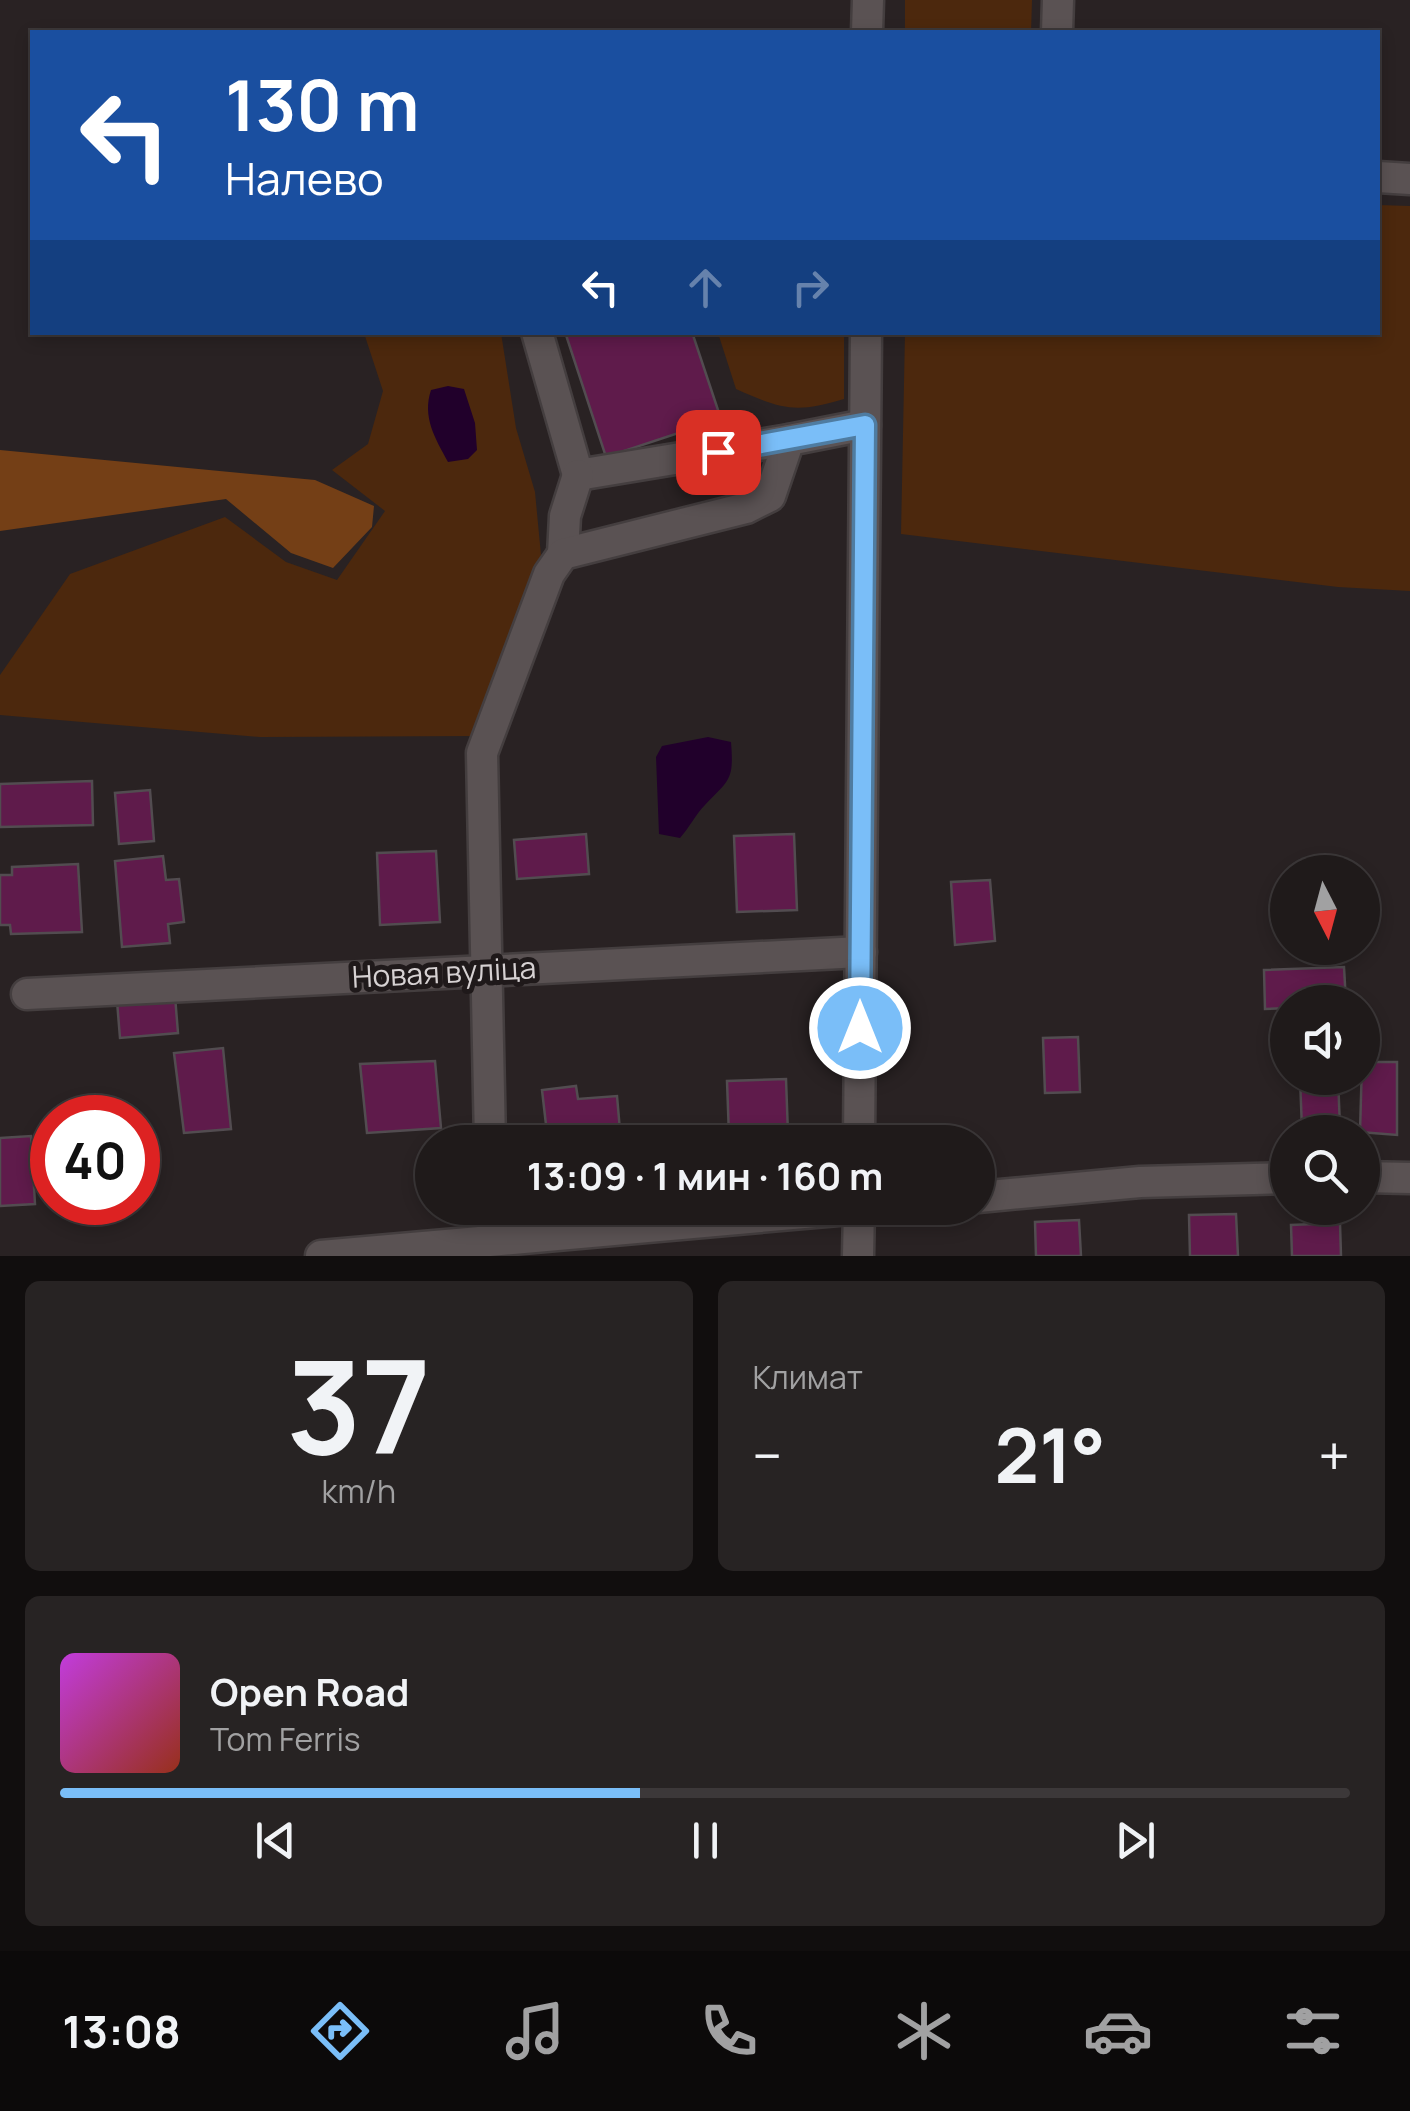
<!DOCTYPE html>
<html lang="ru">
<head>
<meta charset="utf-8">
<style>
  body { margin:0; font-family:Manrope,sans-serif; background:#272323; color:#f1f3f6; height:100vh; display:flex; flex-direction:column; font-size:38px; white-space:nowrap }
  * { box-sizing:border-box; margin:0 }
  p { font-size:32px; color:#a1a1a2 }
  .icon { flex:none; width:55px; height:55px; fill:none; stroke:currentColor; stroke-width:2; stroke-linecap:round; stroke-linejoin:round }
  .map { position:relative; height:1256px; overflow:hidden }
  .sheet { display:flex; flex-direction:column; gap:25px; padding:25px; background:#110e0e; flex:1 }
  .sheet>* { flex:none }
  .top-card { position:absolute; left:30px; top:30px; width:1350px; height:305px; border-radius:0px; box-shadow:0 5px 15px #0003,0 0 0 2px #3c3839; background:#1a4fa0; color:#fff; overflow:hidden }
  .needle { width:65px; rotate:174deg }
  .fabs { position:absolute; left:1270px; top:855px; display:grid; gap:20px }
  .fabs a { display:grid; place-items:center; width:110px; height:110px; border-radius:50%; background:#1f1a1a; box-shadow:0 5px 15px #0003,0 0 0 2px #3c3839; font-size:50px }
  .speed { position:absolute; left:30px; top:1095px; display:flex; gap:20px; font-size:50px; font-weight:700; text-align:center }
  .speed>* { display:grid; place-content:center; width:130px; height:130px; border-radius:50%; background:#1f1a1a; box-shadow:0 5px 15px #0003,0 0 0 2px #3c3839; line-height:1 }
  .speed .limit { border:15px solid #d22; background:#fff; color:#111 }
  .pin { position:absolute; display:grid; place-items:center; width:85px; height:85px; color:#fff; margin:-42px; border-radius:20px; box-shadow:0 5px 15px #0006 }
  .me { position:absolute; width:110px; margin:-55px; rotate:0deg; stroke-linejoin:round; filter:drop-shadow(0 0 8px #0008) }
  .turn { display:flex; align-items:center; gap:35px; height:210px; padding:0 30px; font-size:45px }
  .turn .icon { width:130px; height:130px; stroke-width:2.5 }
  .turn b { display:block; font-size:70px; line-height:85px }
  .lanes { display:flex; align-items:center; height:95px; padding:0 30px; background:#0003; justify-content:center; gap:50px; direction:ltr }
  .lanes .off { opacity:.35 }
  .big { font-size:75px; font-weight:700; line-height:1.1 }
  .sheet .tile { flex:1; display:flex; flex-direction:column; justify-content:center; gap:15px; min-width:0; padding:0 35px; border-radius:15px; background:#272323 }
  .sheet .dial { align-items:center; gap:0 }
  .dial b { font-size:130px; line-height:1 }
  .song { display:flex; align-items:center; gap:30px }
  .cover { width:120px; height:120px; border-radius:15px; background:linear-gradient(135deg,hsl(290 70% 55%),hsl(10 70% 35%)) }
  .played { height:10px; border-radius:5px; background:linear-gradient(90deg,#7abef8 45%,#3c3839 45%) }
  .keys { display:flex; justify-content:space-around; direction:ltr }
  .heat { display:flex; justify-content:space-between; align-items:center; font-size:55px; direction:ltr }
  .sheet .tiles { flex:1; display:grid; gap:25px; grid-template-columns:1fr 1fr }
  .tile:last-child { grid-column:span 2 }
  .trip { position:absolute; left:415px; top:1125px; width:580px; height:100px; border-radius:50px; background:#1f1a1a; box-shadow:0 5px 15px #0003,0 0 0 2px #3c3839; font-weight:700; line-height:100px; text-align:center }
  .menu { display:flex; height:160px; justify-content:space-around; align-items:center; background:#0c0a0a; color:#a1a1a2 }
  .menu .icon { width:70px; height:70px }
  .menu .on { color:#7abef8 }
  .menu b { font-size:45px; color:#f1f3f6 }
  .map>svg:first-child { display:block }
</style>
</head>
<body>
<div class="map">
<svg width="1410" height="1256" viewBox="0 0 1410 1256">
  <rect width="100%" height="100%" fill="#292223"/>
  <g fill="#4c280d">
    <path d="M905,0H1032L1031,32H905Z"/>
    <path d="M1378,205L1410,206V591L1338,587L901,534L905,333L1378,332Z"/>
    <path d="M364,333H501L516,428L535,492L541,555L478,736L260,737L0,715V675L70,574L225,517L286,562L337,580L385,511L332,470L368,444L383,391Z"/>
    <path d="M718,333H844V399C795,414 781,409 736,389Z"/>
  </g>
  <path fill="#743f16" d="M0,450L315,480L374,506L372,527L333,568L291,553L226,499L0,531Z"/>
  <g fill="#21002b">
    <path d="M448,386L464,389L475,423L477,450L468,459L448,462C435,438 422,417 431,390Z"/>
    <path d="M708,737L731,742C734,780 730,779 705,805C696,814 689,828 680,838L659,834L656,757L662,746Z"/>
  </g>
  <g fill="#5f1b4b" stroke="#524c50" stroke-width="2.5">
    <path d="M565,332H692L721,419L606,457Z"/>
    <path d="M92,781L93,825L0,827V784Z"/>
    <path d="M150,790L154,841L119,844L115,793Z"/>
    <path d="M586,834L589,874L517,879L514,840Z"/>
    <path d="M794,834L797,910L737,912L734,836Z"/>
    <path d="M436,851L440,922L380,925L377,853Z"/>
    <path d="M163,856L166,880L179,879L184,922L168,924L170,943L122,947L115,861Z"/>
    <path d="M78,864L82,932L11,934L10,925H0V875H12V867Z"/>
    <path d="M990,880L995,941L955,945L951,882Z"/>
    <path d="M1344,967L1346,1002H1288V1008L1265,1009L1264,970Z"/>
    <path d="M175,996L178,1033L120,1038L117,1001Z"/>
    <path d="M1078,1037L1080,1092L1045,1093L1043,1038Z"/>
    <path d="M223,1048L231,1129L184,1133L174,1053Z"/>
    <path d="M435,1061L441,1128L367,1133L360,1064Z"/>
    <path d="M1362,1062H1397V1135L1360,1132Z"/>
    <path d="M1300,1078H1338L1340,1127L1302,1129Z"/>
    <path d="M786,1079L788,1134L729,1136L727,1081Z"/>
    <path d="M576,1086L578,1099L617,1096L621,1142H548L542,1090Z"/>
    <path d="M31,1136L35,1204L0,1206V1138Z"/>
    <path d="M1236,1214L1238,1256H1190L1189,1215Z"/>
    <path d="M1079,1220L1081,1256H1036L1035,1222Z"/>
    <path d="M1340,1223L1341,1256H1292L1291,1225Z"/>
  </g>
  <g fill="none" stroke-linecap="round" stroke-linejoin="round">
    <g stroke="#443e3f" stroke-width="35">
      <g id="minor">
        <path d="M867,32L868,0"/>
        <path d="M1057,32L1058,0"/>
        <path d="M1378,177L1410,179"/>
        <path d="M537,332L578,475L789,440"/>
        <path d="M563,554L565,516L578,475"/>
        <path d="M27,994L861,952"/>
        <path d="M490,1142L482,753L549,574L563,554L746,508L770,496L789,440L865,425"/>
        <path d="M859,1142L866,332"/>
        <path d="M1362,1177L1410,1178"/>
        <path d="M978,1197L1140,1182L1288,1178"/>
        <path d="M492,1208L493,1240"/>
        <path d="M321,1256L861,1208"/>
        <path d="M858,1256L859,1208"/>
      </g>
    </g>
    <use href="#minor" stroke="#5a5253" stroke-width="30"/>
  </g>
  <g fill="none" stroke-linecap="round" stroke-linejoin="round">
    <g stroke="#4f7ca1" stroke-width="25">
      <path id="route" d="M718,452L865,425L860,1028"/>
    </g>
    <use href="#route" stroke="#7abef8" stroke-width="18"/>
  </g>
  <g text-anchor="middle" stroke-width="10" stroke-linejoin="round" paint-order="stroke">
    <g font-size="30" fill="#d6d1d2" stroke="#1f191a">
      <text transform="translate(444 973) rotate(-3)" y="10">Новая вуліца</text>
    </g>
  </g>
</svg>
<div class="fabs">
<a><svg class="needle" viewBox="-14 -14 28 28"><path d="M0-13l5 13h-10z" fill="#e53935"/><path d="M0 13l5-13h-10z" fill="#a1a1a2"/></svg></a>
<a><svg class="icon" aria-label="sound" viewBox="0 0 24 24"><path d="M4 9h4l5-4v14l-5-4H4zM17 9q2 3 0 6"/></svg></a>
<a><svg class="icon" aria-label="search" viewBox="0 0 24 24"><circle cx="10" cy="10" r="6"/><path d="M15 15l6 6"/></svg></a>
</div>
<div class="speed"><div class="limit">40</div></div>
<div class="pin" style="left:718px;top:452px;background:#d93025"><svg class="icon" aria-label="arrive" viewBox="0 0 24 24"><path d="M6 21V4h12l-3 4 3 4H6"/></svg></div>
<svg class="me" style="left:860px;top:1028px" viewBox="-20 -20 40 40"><circle r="17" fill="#7abef8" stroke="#fff" stroke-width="3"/><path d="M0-11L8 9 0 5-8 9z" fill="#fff"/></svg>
<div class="trip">13:09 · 1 мин · 160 m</div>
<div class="top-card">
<div class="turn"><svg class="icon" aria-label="left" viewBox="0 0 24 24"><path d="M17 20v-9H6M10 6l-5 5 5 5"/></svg><div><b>130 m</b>Налево</div></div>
<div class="lanes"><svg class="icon" aria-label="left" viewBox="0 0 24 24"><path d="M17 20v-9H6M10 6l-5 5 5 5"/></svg><svg class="icon off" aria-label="ahead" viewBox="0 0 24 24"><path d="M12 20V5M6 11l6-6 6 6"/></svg><svg class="icon off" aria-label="right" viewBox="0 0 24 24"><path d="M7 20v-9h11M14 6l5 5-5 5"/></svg></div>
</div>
</div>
<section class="sheet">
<div class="tiles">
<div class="tile dial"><b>37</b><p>km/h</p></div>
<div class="tile"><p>Климат</p>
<div class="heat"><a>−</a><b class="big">21°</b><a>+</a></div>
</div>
<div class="tile">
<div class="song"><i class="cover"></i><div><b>Open Road</b><p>Tom Ferris</p></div></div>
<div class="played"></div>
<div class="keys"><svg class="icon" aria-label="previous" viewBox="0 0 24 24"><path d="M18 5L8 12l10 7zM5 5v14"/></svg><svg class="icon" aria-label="pause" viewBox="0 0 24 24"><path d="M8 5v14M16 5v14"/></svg><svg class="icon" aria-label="next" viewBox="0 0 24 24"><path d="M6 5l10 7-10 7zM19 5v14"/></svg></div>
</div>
</div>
</section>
<nav class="menu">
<b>13:08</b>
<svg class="icon on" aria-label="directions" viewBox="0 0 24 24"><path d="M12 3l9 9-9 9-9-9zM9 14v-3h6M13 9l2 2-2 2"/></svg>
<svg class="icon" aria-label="music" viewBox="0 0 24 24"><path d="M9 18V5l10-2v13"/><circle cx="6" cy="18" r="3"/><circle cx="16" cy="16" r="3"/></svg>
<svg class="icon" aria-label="phone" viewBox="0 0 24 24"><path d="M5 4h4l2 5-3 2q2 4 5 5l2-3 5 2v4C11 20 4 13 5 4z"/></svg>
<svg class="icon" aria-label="climate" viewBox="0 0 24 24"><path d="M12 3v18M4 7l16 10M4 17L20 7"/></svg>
<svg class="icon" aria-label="car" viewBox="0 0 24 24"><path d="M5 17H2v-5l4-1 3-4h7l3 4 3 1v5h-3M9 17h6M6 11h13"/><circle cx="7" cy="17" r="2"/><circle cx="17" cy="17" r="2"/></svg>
<svg class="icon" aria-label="filters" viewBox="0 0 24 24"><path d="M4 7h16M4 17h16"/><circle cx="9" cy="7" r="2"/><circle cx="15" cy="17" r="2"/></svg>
</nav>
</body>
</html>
